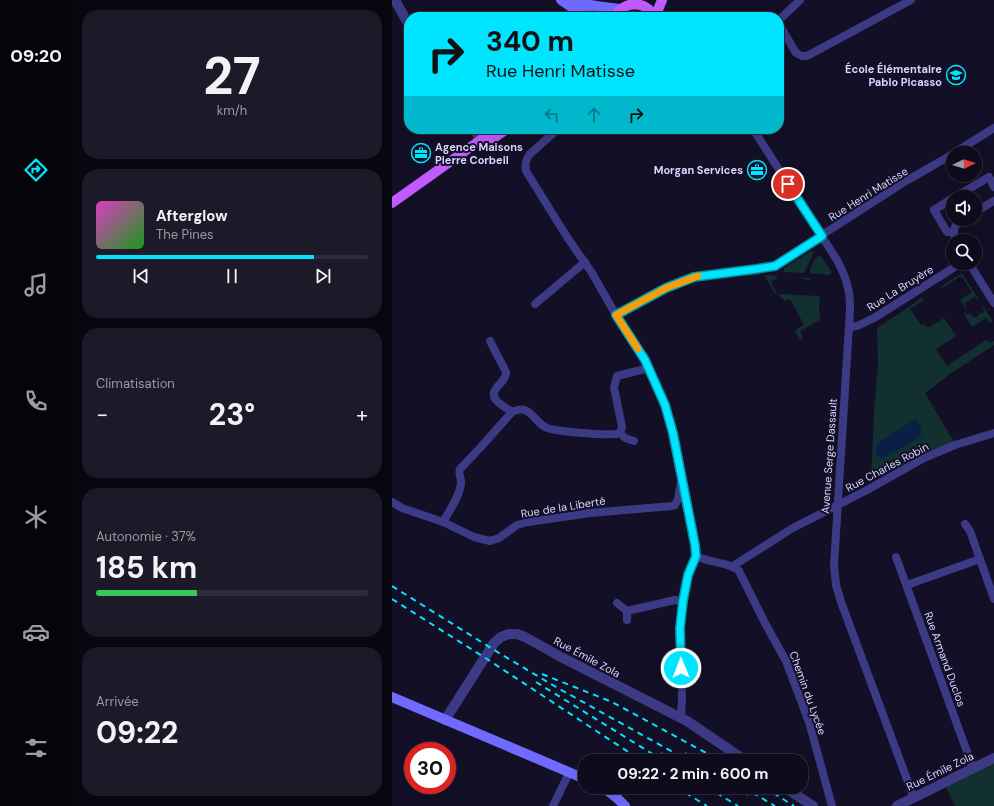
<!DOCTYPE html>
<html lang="fr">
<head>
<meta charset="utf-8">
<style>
  body { margin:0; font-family:"DM Sans",sans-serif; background:#1c1929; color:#f1f3f6; height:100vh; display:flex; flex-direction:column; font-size:15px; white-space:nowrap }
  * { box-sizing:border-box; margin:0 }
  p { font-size:13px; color:#9b9ba3 }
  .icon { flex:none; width:22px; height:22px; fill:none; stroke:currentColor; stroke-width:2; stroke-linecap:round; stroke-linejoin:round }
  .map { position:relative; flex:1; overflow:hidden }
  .side { display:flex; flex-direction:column; gap:10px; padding:10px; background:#08060f; width:320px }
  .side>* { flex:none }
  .hud { position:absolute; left:12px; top:12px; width:380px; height:122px; border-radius:16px; box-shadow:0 4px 16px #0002,0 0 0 1px #2e2b3b; background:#00e5ff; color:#111; overflow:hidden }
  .needle { width:26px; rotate:85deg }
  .tools { position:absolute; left:554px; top:146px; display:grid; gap:8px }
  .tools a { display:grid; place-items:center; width:36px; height:36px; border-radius:50%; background:#0e0b1c; box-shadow:0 4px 16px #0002,0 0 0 1px #2e2b3b; font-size:20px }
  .speed { position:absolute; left:12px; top:742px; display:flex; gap:8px; font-size:20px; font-weight:700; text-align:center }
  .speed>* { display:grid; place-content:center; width:52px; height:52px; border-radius:50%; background:#0e0b1c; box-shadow:0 4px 16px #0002,0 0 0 1px #2e2b3b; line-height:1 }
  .speed .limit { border:6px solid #d22; background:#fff; color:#111 }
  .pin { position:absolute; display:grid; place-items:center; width:34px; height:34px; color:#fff; margin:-17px; border:2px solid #fff; border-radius:50%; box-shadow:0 1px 4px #0007 }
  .me { position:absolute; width:44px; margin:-22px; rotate:359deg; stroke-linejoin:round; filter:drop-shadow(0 0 3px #0008) }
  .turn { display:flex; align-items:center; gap:14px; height:84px; padding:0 16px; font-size:18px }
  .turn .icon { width:52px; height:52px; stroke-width:2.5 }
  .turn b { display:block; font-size:28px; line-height:34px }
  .lanes { display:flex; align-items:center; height:38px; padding:0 16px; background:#0003; justify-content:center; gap:20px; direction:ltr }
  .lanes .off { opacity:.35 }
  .big { font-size:30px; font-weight:700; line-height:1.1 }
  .side .tile { flex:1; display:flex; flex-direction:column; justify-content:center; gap:6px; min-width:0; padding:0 14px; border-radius:16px; background:#1c1929 }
  .side .dial { align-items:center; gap:0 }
  .dial b { font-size:52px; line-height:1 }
  .song { display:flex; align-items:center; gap:12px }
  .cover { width:48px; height:48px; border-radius:6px; background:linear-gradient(135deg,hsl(310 70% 55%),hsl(120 70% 35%)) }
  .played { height:4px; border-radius:2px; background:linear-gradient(90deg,#00e5ff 80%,#2e2b3b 80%) }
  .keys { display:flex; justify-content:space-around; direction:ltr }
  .heat { display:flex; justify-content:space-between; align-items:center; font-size:22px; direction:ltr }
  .charge { height:6px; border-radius:3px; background:linear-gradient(90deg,#34c759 37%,#2e2b3b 0) }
  .trip { position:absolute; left:186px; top:754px; width:230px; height:40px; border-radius:16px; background:#0e0b1c; box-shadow:0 4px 16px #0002,0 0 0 1px #2e2b3b; font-weight:700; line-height:40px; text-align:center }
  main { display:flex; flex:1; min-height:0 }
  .menu { display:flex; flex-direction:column; width:72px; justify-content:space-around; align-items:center; background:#06040b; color:#9b9ba3 }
  .menu .icon { width:28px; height:28px }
  .menu .selected { color:#00e5ff }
  .menu b { font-size:18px; color:#f1f3f6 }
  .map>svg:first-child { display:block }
</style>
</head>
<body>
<main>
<nav class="menu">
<b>09:20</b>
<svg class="icon selected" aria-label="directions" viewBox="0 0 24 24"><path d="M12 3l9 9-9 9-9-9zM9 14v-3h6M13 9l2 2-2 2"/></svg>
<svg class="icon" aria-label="music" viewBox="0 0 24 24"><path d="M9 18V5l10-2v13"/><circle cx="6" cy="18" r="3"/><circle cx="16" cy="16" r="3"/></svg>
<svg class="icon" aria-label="phone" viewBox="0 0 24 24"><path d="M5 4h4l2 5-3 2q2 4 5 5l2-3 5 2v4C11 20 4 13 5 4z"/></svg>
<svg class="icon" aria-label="climate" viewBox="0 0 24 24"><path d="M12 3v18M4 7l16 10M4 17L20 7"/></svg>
<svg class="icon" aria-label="car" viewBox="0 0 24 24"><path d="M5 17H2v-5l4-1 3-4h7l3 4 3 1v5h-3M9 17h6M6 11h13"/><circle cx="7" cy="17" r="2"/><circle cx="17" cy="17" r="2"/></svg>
<svg class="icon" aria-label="filters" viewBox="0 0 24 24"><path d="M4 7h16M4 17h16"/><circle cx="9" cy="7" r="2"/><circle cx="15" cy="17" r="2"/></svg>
</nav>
<section class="side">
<div class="tile dial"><b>27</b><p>km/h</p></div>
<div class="tile">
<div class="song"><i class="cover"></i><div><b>Afterglow</b><p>The Pines</p></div></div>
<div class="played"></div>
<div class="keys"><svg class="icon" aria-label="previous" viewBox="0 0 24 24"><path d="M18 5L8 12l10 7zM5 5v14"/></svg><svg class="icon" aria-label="pause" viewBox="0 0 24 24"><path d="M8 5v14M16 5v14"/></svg><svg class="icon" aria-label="next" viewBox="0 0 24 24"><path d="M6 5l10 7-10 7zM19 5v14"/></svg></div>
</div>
<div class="tile"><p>Climatisation</p>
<div class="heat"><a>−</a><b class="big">23°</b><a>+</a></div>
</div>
<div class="tile"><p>Autonomie · 37%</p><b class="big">185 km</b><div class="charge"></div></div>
<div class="tile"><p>Arrivée</p><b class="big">09:22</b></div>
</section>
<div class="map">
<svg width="602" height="806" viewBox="0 0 602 806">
  <rect width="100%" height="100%" fill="#130f26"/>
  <g fill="#12302f">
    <path d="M419,251L422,252L412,273L392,272V268Z"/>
    <path d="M428,255L440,272L437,275L418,273C418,266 422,259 428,255Z"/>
    <path d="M570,273L587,300L586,301L583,296L578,299L580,304L577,300L573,303L575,309L568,300L580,292L569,276L552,287L549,288L548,287Z"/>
    <path d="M372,275L419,278V280L412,279V278L385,276V278L379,282L385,294L428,296L427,313L428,314V320L408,331L411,338L408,340L403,330L412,325L398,299L393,301L391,299L382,292Z"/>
    <path d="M530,298L532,300L518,309L529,325L532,324L534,327H538L552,318L564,336L544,349L555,366L594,340L598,343L602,341V345L558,374L533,393L562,442L536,452L479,481L482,411L486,365L485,328Z"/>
    <path d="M591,306L601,321L598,323L594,318L580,327L571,312L575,314L578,313L582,318L587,315L584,310L588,314L593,311L590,307Z"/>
    <path d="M602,763V806H563L554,787Z"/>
  </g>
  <path fill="#0a1f44" d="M522,420H525C529,426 532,433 526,439L489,459L484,455V447L488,441Z"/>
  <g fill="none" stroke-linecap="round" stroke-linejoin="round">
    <g stroke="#3d3a85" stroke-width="8">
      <path d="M387,20L408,0"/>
      <path d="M387,24L404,53L410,56H415L519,0"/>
      <path d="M166,129L138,154C133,160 133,164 134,171L175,237L200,273L224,315L253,360L270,397L276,415L303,545L304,556L296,575L291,601L288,628L290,697L289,718"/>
      <path d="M361,129L445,260C454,276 459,292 458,310L442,565L444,585L449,602L522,798"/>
      <path d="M562,153L602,128"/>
      <path d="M563,197L597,177L602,187"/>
      <path d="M561,198L542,210L555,232H562"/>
      <path d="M583,212L602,201"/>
      <path d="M564,241C560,232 562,224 570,219"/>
      <path d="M577,263L602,303"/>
      <path d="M143,304L193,262"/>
      <path d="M224,315C250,301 276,283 304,277C330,271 358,274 383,265L514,181L561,154"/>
      <path d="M457,327L465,326L482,318L569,263"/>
      <path d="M98,341L114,372C115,383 95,389 104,400C108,405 115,408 120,412"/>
      <path d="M228,433L233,438L242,441"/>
      <path d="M0,502L10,508L51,522L82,537L98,541L107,538L125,525L136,522L198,513L280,506L283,505L286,499L289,482"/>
      <path d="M51,522C58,510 67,497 69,484C70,479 66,475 68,469L88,448L120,412C137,403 141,420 153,427C162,432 213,435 224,434L228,433L230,427L222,387L225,376L257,368"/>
      <path d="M573,524L578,531L602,599"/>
      <path d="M304,556C317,563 337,562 347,571L374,625L394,661L417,722L440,806"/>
      <path d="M504,557L581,768"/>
      <path d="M341,566L399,529L475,490L532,458L563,445L602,433"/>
      <path d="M515,585L588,559"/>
      <path d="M225,603L235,611L283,600L291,601"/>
      <path d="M235,611V620"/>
      <path d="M161,806L177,773"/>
    </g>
    <g stroke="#3d3a85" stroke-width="10">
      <path d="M3,0L17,25"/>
      <path d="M82,129L88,139"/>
      <path d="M53,720L102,643L109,637L117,634H125L133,637L169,657L295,721L354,761"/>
      <path d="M392,787L421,806"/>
      <path d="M505,806L602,758"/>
    </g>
    <g stroke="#6f6bff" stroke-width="10">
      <path d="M169,0L179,7L202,17"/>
      <path d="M183,0C197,7 213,7 228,9"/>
      <path d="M0,697L193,779"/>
      <path d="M211,787L225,798L233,806"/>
    </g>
    <g stroke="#c25bff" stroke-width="10">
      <path d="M222,17C232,0 254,0 263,17"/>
      <path d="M263,17L270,0"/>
      <path d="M99,140L115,129"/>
      <path d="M0,203L104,129"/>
    </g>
    <g stroke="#00e5ff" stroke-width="2" stroke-dasharray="6 5" stroke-linecap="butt">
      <path d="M0,586L107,653L164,687L297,761"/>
      <path d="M0,599L95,659L250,761"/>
      <path d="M150,674L220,702L329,761"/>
      <path d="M144,682L272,761"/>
      <path d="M269,753L281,761"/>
      <path d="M293,753L307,761"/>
      <path d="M284,787L315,806"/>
      <path d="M315,787L346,806"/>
      <path d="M342,787L356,795"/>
      <path d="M351,787L383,806"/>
      <path d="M372,787L402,806"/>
    </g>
  </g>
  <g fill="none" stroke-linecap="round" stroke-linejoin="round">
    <g stroke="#0095a6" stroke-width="10">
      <path id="route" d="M289,668L288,628L291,601L296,575L304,556L303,545L281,433L273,405L253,360L224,315L274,288L302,277L364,269L383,266L430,236L396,184"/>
    </g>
    <use href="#route" stroke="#00e5ff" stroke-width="7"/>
    <path stroke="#f59e0b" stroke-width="7" d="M246,349L224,315L274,288L306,276"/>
  </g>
  <defs>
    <g id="school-ring" transform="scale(1)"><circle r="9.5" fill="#130f26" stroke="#00e5ff" stroke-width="1.5"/><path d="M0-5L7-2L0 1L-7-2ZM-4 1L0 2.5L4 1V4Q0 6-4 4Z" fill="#00e5ff"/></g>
    <g id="office-ring" transform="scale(1)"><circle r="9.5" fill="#130f26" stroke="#00e5ff" stroke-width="1.5"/><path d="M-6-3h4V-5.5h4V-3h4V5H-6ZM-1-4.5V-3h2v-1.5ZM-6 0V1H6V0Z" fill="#00e5ff"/></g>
  </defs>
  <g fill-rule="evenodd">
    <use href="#school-ring" x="564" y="75"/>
    <use href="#office-ring" x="29" y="153"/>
    <use href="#office-ring" x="365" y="170"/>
  </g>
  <g text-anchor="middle" stroke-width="4" stroke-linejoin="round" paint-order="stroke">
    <g font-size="11" font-weight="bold" fill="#d9d4ff" stroke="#130f26" text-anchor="end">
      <text x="550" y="73">École Élémentaire<tspan x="550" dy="13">Pablo Picasso</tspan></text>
      <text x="43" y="151" text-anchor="start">Agence Maisons<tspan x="43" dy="13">Pierre Corbeil</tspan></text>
      <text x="351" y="174">Morgan Services</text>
    </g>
    <g font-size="11" fill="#d9d4ff" stroke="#130f26">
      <text transform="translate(476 194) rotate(-32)" y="4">Rue Henri Matisse</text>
      <text transform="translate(508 288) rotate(-32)" y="4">Rue La Bruyère</text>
      <text transform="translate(437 456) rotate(-86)" y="4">Avenue Serge Dassault</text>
      <text transform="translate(495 467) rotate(-28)" y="4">Rue Charles Robin</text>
      <text transform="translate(171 507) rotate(-9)" y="4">Rue de la Liberté</text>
      <text transform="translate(195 657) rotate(28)" y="4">Rue Émile Zola</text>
      <text transform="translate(553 659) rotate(70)" y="4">Rue Armand Duclos</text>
      <text transform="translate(416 693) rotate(70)" y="4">Chemin du Lycée</text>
      <text transform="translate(548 771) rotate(-26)" y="4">Rue Émile Zola</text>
    </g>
  </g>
</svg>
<div class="tools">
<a><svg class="needle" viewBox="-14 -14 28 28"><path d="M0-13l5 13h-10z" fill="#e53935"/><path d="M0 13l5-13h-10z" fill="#9b9ba3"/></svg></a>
<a><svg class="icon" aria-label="sound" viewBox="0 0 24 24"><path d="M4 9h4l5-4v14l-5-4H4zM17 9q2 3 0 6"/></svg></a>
<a><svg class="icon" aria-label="search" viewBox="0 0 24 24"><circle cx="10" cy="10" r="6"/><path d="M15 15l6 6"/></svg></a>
</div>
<div class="speed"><div class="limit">30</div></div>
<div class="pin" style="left:396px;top:184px;background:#d93025"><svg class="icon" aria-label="arrive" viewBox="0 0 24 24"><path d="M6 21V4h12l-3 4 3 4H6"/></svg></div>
<svg class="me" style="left:289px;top:668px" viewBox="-20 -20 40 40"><circle r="17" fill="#00e5ff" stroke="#fff" stroke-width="3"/><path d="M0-11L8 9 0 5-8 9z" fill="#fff"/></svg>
<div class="trip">09:22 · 2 min · 600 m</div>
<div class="hud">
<div class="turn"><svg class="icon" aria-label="right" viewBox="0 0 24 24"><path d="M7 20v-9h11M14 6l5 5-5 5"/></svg><div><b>340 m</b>Rue Henri Matisse</div></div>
<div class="lanes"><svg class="icon off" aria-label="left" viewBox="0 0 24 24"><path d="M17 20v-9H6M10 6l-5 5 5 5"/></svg><svg class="icon off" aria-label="ahead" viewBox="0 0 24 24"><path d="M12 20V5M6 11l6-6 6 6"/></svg><svg class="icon" aria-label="right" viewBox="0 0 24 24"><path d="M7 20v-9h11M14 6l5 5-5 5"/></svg></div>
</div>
</div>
</main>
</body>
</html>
